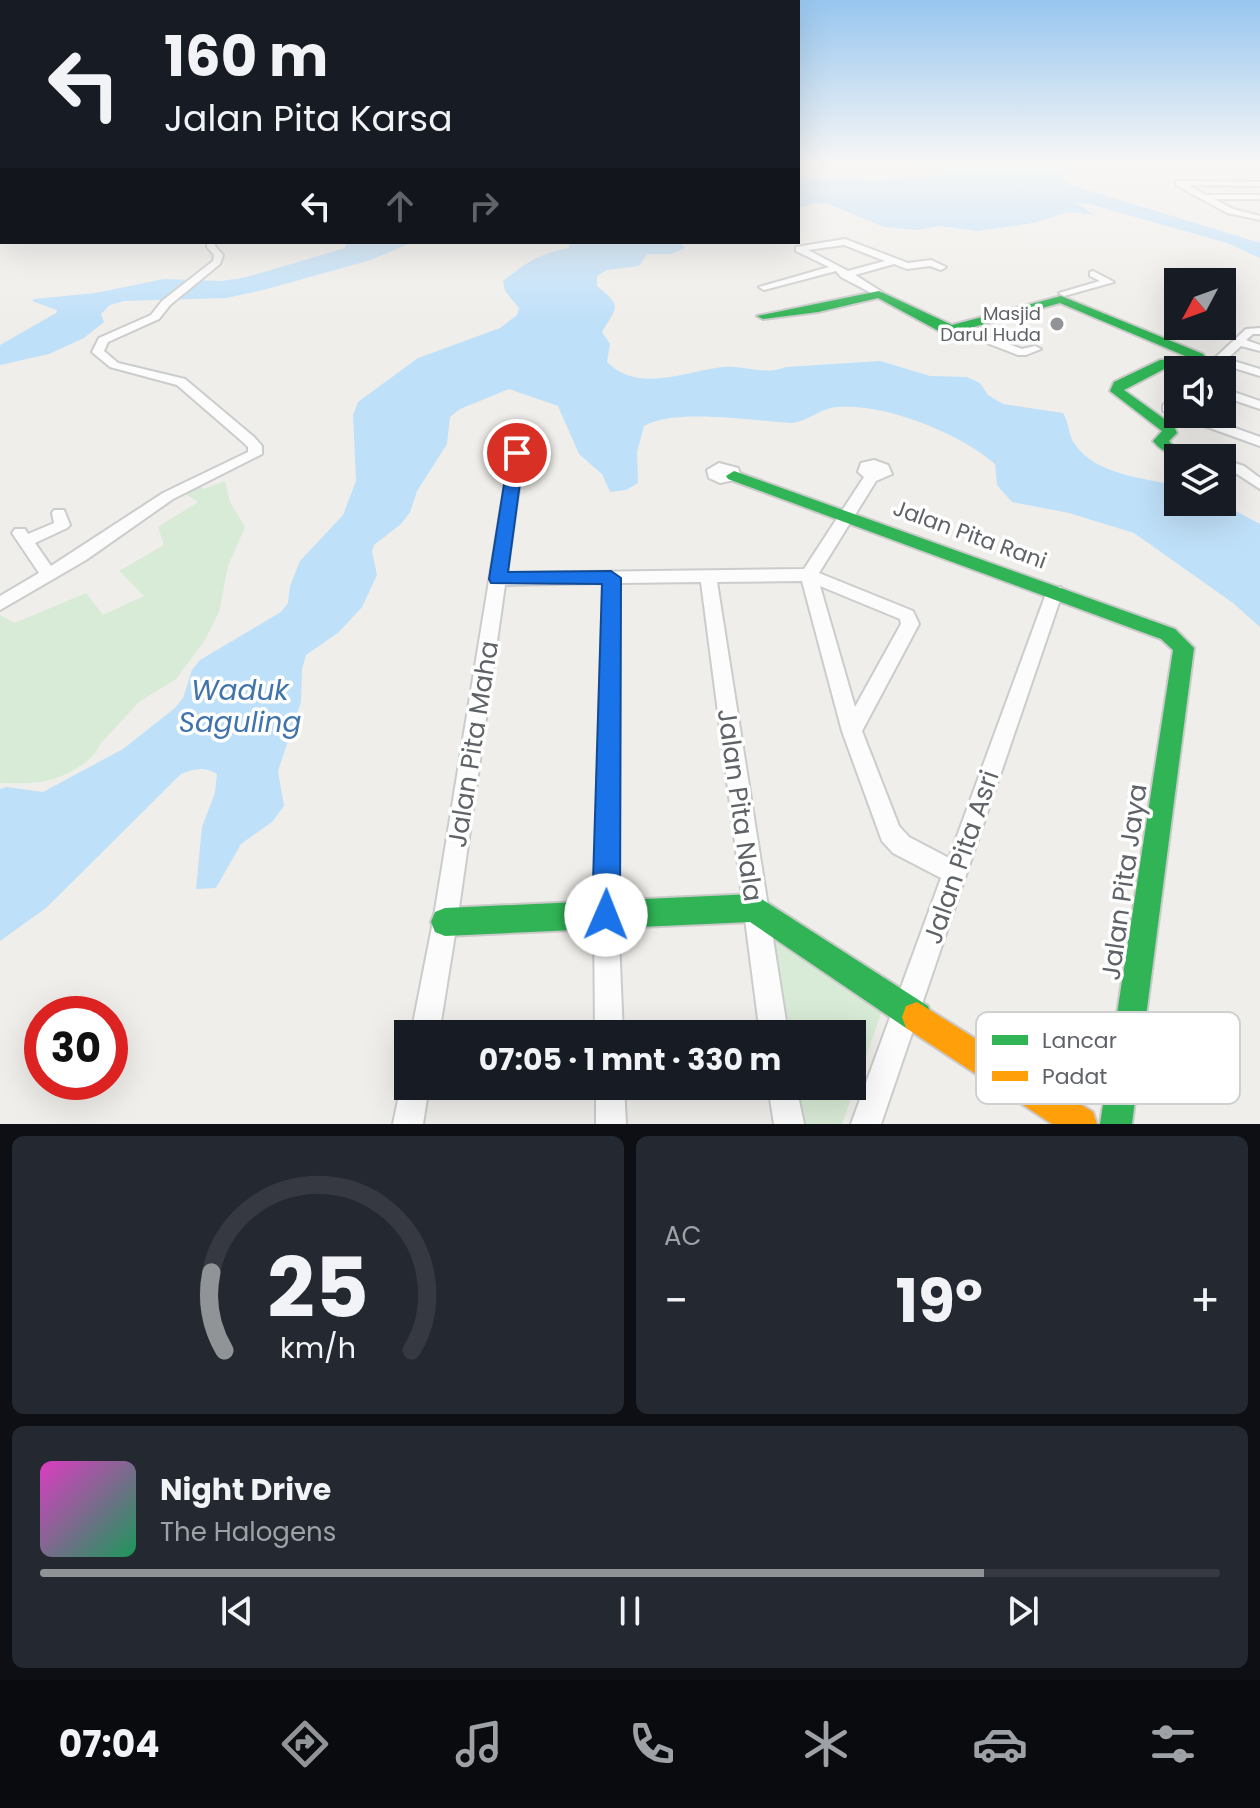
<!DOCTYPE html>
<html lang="id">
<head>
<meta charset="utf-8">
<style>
  body { margin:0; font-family:Poppins,sans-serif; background:#242831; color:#f1f3f6; height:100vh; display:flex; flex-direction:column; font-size:30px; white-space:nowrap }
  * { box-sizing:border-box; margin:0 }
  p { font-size:26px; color:#9ea1a6 }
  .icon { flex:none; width:44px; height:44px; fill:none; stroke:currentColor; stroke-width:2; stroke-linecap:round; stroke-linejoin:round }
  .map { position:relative; height:1124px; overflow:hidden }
  .details { display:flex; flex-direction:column; gap:12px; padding:12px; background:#0d0f14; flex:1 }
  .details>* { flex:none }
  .banner { position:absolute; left:0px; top:0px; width:800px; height:244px; box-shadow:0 8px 32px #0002; background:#171b24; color:#f1f3f6; overflow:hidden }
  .needle { width:52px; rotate:229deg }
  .buttons { position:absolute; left:1164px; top:268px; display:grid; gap:16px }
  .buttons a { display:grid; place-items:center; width:72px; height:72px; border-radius:0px; background:#171b24; box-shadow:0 8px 32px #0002; font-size:40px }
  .speed { position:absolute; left:24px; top:996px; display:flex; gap:16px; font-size:40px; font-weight:700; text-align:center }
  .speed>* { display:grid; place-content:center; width:104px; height:104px; border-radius:50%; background:#171b24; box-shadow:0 8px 32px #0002; line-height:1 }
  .speed .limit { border:12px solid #d22; background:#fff; color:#111 }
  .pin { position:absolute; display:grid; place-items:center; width:68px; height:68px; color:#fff; margin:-34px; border:4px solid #fff; border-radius:50%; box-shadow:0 2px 8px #0007 }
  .me { position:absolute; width:88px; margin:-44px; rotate:1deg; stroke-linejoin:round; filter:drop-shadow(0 0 6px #0008) }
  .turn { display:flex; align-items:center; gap:28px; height:168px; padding:0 32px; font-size:36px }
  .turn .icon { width:104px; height:104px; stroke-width:2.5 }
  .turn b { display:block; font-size:56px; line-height:68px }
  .lanes { display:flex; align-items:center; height:76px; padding:0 32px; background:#0003; justify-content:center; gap:40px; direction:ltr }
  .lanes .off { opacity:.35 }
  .big { font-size:60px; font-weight:700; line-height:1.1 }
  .details .tile { flex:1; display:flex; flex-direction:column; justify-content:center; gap:12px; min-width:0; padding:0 28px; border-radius:12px; background:#242831 }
  .details .dial { align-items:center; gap:0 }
  .dial svg { height:208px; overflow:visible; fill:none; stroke:#363941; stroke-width:7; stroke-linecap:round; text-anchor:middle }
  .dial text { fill:#f1f3f6; stroke:none }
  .song { display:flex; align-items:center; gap:24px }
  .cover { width:96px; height:96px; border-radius:12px; background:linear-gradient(135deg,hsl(310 70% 55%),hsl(150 70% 35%)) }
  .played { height:8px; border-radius:4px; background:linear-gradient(90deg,#919496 80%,#363941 80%) }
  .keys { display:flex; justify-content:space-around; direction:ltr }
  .heat { display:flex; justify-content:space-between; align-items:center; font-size:44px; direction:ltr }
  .details .tiles { flex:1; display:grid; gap:12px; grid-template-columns:1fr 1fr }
  .tile:last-child { grid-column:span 2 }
  .trip { position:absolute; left:394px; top:1020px; width:472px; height:80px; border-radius:0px; background:#171b24; box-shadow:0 8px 32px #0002; font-weight:700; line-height:80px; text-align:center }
  .menu { display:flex; height:128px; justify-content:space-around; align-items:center; background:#090b0e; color:#9ea1a6 }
  .menu .icon { width:56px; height:56px }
  .menu .on { color:#919496 }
  .menu b { font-size:36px; color:#f1f3f6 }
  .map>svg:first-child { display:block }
</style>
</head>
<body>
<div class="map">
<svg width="1260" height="1124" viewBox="0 0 1260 1124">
  <rect width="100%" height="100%" fill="#efeeea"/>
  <g fill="#d8ebd6">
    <path d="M225,481L230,502L245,527L228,566L219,612L205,640L176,679L139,702L100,744C94,763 59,780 40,782C27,784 13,783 0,783V615L15,623L86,593L103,615L144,596L119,571L164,545L158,527L198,502L184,493L199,485L204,489Z"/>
    <path d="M771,939L882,1011L842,1124H805L798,1086H852V1034H789Z"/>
  </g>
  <g fill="#bfe0f9">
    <path d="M896,164H1077L1063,177L1068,184L1260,243V258L1227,243L1089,204L1076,203L1095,215L1068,212L1033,223L977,231L940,226L917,230L884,227L828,204L814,203L798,209V178L880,180L946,175L929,168Z"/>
    <path d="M346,242H413L371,260L263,290L226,298L124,301L110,305L101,314L104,322L84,338L49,354L0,365V345L56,313L57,310L32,301L34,299L95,293L164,279L222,281L247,277L345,248Z"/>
    <path d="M570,242H679L685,248L672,254H647L639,266L607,270L597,276V286C625,308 615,308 602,332L610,344L607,362C639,394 686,371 723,367C746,365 764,376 786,367L880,361L930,376L967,377L980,383L988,395L1003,404L1063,413C1069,422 1068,434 1074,443C1096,476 1143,477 1178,486V502H1219L1260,524V627L1233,603L1134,533L1069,513L1012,502L997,485L995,464C960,433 885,403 838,407C819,408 810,421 792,423C752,421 676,408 644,426L637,452L638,483L626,490L610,492L602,474L579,454L558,406L509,389L460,409L450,417L447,444L417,491L410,512L401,524L374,545L372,551L377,575L362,607L339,632L306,655L302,669L301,702L278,771L284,806L272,822L241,844L216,888L196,889L202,827L215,793L217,774C204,766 194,769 181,774L46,908L0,941V789L7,787L43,792L123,749L175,708L183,698L192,670L200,660L281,612L288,603L290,586L300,561L343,515L356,481L353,415L358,402L418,358L500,328L517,315L519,308L505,291L503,281C529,261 536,255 569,248Z"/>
  </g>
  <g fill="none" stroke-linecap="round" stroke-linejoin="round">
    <g stroke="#cbcccc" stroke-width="4">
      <g id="street">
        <path d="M1176,181L1260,182V186L1188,185L1206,195H1260V199H1214L1233,209L1260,216V220L1227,213L1176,185Z"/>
        <path d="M845,239L908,263L931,260L946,267L941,270L930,266L907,269L894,264L855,275L882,292V296L879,297L841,277L836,271L764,290L759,287L829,267L796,251V247ZM844,245L885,261L848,271L808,250Z"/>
        <path d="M207,242H215V246L223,255L220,264L170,305L159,319L108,342L104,351L118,363L185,379L254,437L262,446V454L173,499L86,560L0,610V596L39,573L12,533L15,529H25L28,534L54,523L52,513L54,510H64L70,525L67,528L35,543L51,566L163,493L248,452V447L244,443L177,385L110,367L92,352L99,338L151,315L162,301L213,261L214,255L207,247Z"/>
        <path d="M1093,271L1114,282L1064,296L1059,293L1100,281L1090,276V272Z"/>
        <path d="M957,325L1022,349L1035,346L1041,349L1026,355H1018L953,330L952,328Z"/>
        <path d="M1260,328V334H1253L1246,340L1260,345V351L1241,346L1227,359L1260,369V376L1221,364L1215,370H1202L1246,329Z"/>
        <path d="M1222,388L1260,401V409L1222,396Z"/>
        <path d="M1178,393V404L1175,407L1178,408V414H1196L1260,437V446L1163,411V405Z"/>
        <path d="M517,449L524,453L507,573L804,569L864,477L858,472L861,463L874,460L888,465L892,474L876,481L819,573L913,611L919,624L862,731L899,826L909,837L949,858L1047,591L1049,587H1061L1063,591L881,1124H851L941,878L893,853L882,841L842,731L802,581L717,582L788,1034H760L701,582L619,583L618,915L623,1034H595L594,915L603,583L505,585L457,922L439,1034H411L433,922L510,453ZM820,586L900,619L901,624L855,707Z"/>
        <path d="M1222,459L1244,466L1260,478V489L1234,472L1222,468Z"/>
        <path d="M719,463L738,468L741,476L739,479L720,483L709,478L707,470Z"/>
        <path d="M408,1075V1086H429L423,1124H393L401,1086Z"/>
        <path d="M596,1086H624L626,1124H596Z"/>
        <path d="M768,1086H796L804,1124H774Z"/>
      </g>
    </g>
    <g stroke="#cacacb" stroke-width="4">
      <g id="fast">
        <path d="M879,291L952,325L1061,296L1203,354L1205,357L1200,364L1168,367L1124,390L1174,426L1177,433L1169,441L1173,446L1212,455L1215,458C1192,458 1168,460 1153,441L1162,431L1110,391L1114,382L1160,360L1190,358L1060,303L952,333L937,330L878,298L818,312L763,319L757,316Z"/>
        <path d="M734,471L1175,629L1194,648L1132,1124H1100L1173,650L1161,639L728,479L726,476Z"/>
        <path d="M754,894L928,1006L932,1017L928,1028L917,1032L906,1028L750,922L445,936L435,932L431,922L435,912L445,908Z"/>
      </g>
    </g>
    <g stroke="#cacacb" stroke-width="4">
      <path id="slow" d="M917,1002L1093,1112L1097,1124H1052L906,1028L902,1017L906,1006Z"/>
    </g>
    <use href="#street" fill="#fdfcfc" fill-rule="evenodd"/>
    <use href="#fast" fill="#30b455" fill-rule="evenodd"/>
    <use href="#slow" fill="#ff9f0a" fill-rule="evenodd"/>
  </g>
  <linearGradient id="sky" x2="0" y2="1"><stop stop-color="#97c6ef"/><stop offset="0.51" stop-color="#f8f7f6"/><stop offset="1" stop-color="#f8f7f6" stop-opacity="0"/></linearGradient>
  <rect width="1260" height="321" fill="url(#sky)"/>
  <path fill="#1a73e8" stroke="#114b97" stroke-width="2" d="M517,449L524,453L508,572L611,571L621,578L620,915L616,925L606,929L596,925L592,915L602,584L491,583L489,579L509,453Z"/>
  <circle fill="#919496" stroke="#fff" stroke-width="3" cx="1057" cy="324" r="8"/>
  <g text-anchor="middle" stroke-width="7" stroke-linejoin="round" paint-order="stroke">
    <g font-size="18" fill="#5f6368" stroke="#fff" text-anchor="end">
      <text x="1041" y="320">Masjid<tspan x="1041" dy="21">Darul Huda</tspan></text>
    </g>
    <g font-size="22" fill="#5f6368" stroke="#fff">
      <text transform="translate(970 534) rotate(20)" y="8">Jalan Pita Rani</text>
    </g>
    <g font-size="26" fill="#5f6368" stroke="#fff">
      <text transform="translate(473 744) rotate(-81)" y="9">Jalan Pita Maha</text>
      <text transform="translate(740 805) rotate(82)" y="9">Jalan Pita Nala</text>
      <text transform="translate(961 857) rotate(-71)" y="9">Jalan Pita Asri</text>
      <text transform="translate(1124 882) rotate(-82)" y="9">Jalan Pita Jaya</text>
    </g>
    <g font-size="28" font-style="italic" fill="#4174aa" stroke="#fff">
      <text x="240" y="700">Waduk<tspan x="240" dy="32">Saguling</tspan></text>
    </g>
  </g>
  <rect x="976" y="1012" width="264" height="92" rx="12" fill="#fff" stroke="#cfd0d2" stroke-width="2"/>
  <rect x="992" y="1035" width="36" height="10" fill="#30b455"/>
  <rect x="992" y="1071" width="36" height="10" fill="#ff9f0a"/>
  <g font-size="22" fill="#5f6368">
    <text x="1042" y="1048">Lancar</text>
    <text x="1042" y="1084">Padat</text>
  </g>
</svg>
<div class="buttons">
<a><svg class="needle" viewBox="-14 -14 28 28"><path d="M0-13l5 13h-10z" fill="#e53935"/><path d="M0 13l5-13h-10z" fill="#9ea1a6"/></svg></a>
<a><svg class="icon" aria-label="sound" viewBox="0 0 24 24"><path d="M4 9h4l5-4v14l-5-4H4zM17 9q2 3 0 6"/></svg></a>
<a><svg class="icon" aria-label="layers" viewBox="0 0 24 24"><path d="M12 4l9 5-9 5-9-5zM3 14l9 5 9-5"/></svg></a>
</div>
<div class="speed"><div class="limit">30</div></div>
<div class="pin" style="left:517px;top:453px;background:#d93025"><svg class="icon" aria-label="arrive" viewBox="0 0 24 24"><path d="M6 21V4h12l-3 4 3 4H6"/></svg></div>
<svg class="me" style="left:606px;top:915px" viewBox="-20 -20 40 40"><circle r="19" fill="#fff"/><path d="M0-13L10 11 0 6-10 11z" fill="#1a73e8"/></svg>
<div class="trip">07:05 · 1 mnt · 330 m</div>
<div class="banner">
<div class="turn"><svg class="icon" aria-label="left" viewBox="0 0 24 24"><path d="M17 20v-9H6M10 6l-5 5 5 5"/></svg><div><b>160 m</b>Jalan Pita Karsa</div></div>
<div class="lanes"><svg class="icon" aria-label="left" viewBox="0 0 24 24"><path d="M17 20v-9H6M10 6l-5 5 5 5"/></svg><svg class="icon off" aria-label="ahead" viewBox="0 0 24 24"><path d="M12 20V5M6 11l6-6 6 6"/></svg><svg class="icon off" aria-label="right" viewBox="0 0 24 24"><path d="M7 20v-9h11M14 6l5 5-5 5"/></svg></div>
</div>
</div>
<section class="details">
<div class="tiles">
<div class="tile dial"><svg viewBox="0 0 100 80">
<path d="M14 69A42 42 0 1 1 86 69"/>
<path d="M14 69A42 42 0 0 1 9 39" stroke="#919496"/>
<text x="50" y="56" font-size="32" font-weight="700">25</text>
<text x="50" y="72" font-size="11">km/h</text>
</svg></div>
<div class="tile"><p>AC</p>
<div class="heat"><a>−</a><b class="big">19°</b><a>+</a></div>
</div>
<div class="tile">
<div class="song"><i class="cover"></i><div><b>Night Drive</b><p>The Halogens</p></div></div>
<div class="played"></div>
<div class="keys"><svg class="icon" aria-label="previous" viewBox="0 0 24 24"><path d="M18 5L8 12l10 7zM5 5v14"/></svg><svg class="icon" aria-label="pause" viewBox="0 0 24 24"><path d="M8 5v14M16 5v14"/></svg><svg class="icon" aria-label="next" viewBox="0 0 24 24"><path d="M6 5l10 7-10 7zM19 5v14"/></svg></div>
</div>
</div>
</section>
<nav class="menu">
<b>07:04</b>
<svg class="icon on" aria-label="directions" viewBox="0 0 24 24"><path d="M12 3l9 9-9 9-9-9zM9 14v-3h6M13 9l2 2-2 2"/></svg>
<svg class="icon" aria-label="music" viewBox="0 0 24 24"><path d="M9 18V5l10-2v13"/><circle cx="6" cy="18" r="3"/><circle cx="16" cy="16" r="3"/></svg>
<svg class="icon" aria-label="phone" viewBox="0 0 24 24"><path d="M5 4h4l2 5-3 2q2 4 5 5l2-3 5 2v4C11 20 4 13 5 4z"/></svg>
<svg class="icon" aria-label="climate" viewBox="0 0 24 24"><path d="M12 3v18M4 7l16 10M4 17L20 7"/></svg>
<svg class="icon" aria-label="car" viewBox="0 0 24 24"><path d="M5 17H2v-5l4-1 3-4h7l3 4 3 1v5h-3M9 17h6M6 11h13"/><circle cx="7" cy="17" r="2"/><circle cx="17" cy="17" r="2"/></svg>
<svg class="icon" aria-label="filters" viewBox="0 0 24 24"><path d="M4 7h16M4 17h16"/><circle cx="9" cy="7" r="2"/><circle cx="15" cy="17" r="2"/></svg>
</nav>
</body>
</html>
